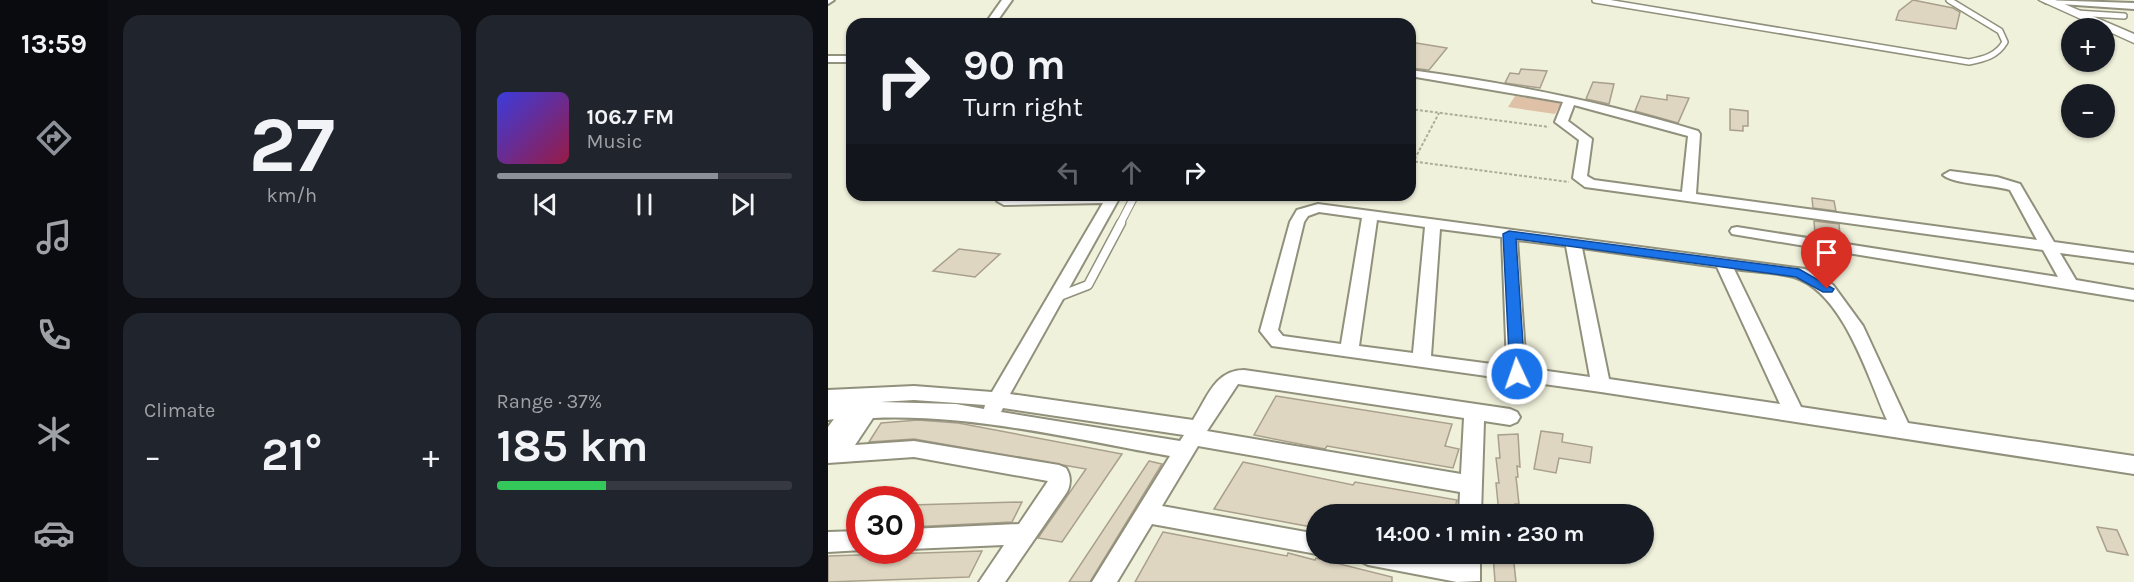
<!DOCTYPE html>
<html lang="en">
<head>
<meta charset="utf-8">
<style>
  body { margin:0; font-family:Karla,sans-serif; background:#20242c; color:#f1f3f6; height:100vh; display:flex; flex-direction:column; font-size:22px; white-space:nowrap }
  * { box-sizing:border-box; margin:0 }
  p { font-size:20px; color:#9ea1a6 }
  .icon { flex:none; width:33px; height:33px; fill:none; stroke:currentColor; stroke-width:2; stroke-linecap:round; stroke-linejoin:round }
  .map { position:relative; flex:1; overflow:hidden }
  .side { display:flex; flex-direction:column; gap:15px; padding:15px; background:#0d0f14; width:720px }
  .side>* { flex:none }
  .top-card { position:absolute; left:18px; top:18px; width:570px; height:183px; border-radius:18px; box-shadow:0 2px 4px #0004; background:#171b24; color:#f1f3f6; overflow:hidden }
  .buttons { position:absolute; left:1233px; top:18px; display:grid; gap:12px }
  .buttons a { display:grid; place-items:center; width:54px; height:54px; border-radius:50%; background:#171b24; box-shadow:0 2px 4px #0004; font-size:30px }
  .speed { position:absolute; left:18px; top:486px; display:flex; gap:12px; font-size:30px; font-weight:700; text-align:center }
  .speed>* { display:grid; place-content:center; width:78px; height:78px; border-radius:50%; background:#171b24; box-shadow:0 2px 4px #0004; line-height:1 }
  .speed .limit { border:9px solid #d22; background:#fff; color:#111 }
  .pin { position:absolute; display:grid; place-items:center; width:51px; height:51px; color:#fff; margin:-62px -26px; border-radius:50% 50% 50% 0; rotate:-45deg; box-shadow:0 0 6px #0007 }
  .pin .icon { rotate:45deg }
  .me { position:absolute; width:66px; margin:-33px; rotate:357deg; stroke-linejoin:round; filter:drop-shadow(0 0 4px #0008) }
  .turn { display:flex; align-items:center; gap:21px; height:126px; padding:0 18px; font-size:27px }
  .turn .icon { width:78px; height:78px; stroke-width:2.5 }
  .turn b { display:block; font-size:42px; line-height:51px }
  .lanes { display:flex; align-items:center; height:57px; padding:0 18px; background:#0003; justify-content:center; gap:30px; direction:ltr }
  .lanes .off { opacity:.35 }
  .big { font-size:45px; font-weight:700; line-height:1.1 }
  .side .tile { flex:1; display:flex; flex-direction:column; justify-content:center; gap:9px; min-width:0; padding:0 21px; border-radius:18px; background:#20242c }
  .side .dial { align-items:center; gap:0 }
  .dial b { font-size:78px; line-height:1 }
  .song { display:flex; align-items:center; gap:18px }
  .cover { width:72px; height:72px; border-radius:9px; background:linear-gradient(135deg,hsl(240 70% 55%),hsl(340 70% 35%)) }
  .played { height:6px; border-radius:3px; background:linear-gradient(90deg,#8c9099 75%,#363941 75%) }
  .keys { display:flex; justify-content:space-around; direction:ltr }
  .heat { display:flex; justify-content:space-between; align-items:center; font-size:33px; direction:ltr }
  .charge { height:9px; border-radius:4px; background:linear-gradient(90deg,#34c759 37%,#363941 0) }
  .side .tiles { flex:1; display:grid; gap:15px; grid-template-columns:repeat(2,1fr) }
  .trip { position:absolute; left:478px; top:504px; width:348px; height:60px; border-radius:30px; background:#171b24; box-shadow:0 2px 4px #0004; font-weight:700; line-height:60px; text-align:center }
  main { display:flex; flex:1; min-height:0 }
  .tab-bar { display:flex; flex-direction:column; width:108px; justify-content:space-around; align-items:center; background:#090b0e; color:#9ea1a6 }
  .tab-bar .icon { width:42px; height:42px }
  .tab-bar .current { color:#8c9099 }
  .tab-bar b { font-size:27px; color:#f1f3f6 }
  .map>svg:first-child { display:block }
</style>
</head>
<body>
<main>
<nav class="tab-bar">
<b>13:59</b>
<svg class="icon current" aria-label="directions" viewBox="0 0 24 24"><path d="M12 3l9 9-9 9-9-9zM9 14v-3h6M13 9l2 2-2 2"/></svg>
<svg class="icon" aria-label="music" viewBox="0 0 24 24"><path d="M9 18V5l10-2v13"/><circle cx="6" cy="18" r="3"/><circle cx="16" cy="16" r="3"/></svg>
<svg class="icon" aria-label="phone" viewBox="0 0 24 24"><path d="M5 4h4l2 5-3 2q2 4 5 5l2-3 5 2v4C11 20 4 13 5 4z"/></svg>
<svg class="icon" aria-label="climate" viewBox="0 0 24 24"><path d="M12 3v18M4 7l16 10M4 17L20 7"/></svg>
<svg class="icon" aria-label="car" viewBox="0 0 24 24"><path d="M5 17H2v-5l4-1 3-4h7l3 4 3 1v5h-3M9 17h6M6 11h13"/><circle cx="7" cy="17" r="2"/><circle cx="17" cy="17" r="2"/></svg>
</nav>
<section class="side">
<div class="tiles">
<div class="tile dial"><b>27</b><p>km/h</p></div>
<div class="tile">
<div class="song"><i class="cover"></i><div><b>106.7 FM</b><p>Music</p></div></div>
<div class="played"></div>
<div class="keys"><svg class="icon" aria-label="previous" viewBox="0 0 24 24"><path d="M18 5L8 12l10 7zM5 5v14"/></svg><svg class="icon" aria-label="pause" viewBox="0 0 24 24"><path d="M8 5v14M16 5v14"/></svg><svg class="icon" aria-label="next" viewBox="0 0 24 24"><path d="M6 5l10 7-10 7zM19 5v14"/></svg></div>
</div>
<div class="tile"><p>Climate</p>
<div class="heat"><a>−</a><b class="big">21°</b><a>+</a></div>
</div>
<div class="tile"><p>Range · 37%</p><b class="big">185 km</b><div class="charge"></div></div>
</div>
</section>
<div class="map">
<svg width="1306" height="582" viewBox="0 0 1306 582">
  <rect width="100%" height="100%" fill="#f0f1db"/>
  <path fill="#dec1a6" d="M687,96L733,103L727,114L680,107Z"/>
  <g fill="#dfd6c1" stroke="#a89f8c" stroke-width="1.5">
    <path d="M1085,0L1125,8L1132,12L1128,29L1068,20L1071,11Z"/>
    <path d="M582,42L619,48L601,70L582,68Z"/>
    <path d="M693,69L719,71L712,88L677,83L682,73L691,74Z"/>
    <path d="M765,82L786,84L781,104L758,99Z"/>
    <path d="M839,95L861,98L850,123L807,111L813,96L839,100Z"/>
    <path d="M902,109L920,111V126H915V131L902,130Z"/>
    <path d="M984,198L1006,201L1008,211L985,208Z"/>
    <path d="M986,221L1011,224L1012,236L987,233Z"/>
    <path d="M131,249L172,254L147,277L105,271Z"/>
    <path d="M448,396L624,424L617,446L631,449L625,468L499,446L497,449L426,435Z"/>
    <path d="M90,420L130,423L294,454L234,542L210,538L258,469L86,439L41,442L53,423Z"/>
    <path d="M713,431L735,434L734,442L764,447L762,463L731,458L728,473L706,469Z"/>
    <path d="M690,434L692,467L689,466L690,477H688L691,504H687L688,514H671L668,483H671L668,458H672L670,435Z"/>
    <path d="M321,461L334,464L262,582H241Z"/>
    <path d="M415,462L525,485L527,482L629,500L625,514H489V528L386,509Z"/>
    <path d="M194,502L184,522L82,527V505Z"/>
    <path d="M1269,527L1289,530L1300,555L1279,551Z"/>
    <path d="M335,532L459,556L460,553L487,560L488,558L564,577V582H307Z"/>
    <path d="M154,551L141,577L0,582V556Z"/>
    <path d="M665,554H685L688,582H667Z"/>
  </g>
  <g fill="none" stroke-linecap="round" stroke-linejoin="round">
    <g stroke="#90907c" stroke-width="8">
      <g id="service-far2">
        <path d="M767,0L1141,62C1156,59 1169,56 1177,42L1172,31L1121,0"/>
        <path d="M1248,13L1296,16"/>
      </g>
    </g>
    <g stroke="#90907c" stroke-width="9">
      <path id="service-far1" d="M292,224L307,195"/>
    </g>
    <g stroke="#90907c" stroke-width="11">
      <path id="service" d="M229,297L260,285L293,223"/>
    </g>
    <g stroke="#90907c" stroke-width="4">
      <g id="minor">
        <path d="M0,0H6L0,4Z"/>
        <path d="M174,0H184L167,24H157Z"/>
        <path d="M1213,0L1306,3V9L1218,3Z"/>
        <rect x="0" y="56" width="24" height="6"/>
        <path d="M582,70C680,83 776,102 870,131L872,134L868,194L1209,240L1182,190C1166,185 1125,184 1115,175L1122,171L1169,177L1192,184L1226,242L1306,253V263L1232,253L1248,280L1306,290V300L904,234L902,231L904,228L909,227L1230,277L1215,250L757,187L745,178L751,140L727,122L735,102L582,76ZM746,105L860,136L854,192L766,180L759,176L764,139L740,121Z"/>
        <path d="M293,195L182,394L365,420C379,398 387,370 416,370L682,409L689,412L692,417L689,422L682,425L656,421L653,514H631L632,492L370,446L334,506L489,534V554H491H489L324,524L289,582H264L342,456C245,439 145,414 45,418L27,445L86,441L231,465L238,468C243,476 243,484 239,492L177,582H151L176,545L82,549V529L191,524L220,481L86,457L0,463V427L6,419L0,420V404L17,403L0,404V390L86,386L164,392L275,203L176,205L169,201L176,197ZM410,384L636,418L633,474L379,431ZM86,400L157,405L156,409L128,404L52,402ZM175,408L356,435L352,441L173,412Z"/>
        <path d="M490,204L977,269L1005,285L1035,326L1080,423L1306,456V474L773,392L444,346L432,331L462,222L469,210ZM491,212L534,218L513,344L455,336L450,330L476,222L480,216ZM549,220L597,227L585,353L531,346ZM612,229L674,237L679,366L603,356ZM689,240L738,246L762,377L698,368ZM754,248L889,267L952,404L781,379ZM906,269C926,272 947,272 966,277C1015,292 1040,377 1059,420L973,407Z"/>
        <path d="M32,531V550H34L0,552V532Z"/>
        <path d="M528,554H598L629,559L630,554H652V581L629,582L540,565L532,561Z"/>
      </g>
    </g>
    <g stroke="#90907c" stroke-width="3">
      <path id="tertiary" d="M1211,0H1227L1306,34V43Z"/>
    </g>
    <g stroke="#abac9a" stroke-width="2" stroke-dasharray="3 2" stroke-linecap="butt">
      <path d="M582,109L721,127"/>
      <path d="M582,161L741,182"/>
      <path d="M582,168L611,113"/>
    </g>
    <use href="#service-far2" stroke="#fff" stroke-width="5"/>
    <use href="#service-far1" stroke="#fff" stroke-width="7"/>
    <use href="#service" stroke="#fff" stroke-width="8"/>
    <use href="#minor" fill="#fff" fill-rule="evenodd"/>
    <use href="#tertiary" fill="#fff" fill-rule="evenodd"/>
  </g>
  <path fill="#1a73e8" stroke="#114b97" stroke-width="1.5" d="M681,231L971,269L1006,289L1004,292H995L968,277L688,239L697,374L695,378H684L682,374L675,234Z"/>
</svg>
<div class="buttons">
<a>+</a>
<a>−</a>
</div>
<div class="speed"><div class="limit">30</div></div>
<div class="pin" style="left:999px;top:289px;background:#d93025"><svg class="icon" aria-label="arrive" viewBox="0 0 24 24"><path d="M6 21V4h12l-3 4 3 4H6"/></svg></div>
<svg class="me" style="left:689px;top:374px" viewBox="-20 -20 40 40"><circle r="17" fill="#1a73e8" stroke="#fff" stroke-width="3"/><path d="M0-11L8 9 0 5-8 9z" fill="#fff"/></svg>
<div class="trip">14:00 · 1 min · 230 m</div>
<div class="top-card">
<div class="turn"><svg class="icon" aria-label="right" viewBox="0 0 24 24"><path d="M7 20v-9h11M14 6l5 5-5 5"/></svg><div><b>90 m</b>Turn right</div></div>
<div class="lanes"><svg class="icon off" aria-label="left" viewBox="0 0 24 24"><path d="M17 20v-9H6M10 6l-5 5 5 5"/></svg><svg class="icon off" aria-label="ahead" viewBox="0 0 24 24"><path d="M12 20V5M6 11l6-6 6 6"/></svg><svg class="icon" aria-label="right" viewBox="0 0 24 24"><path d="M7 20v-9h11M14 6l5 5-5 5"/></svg></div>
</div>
</div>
</main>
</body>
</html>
